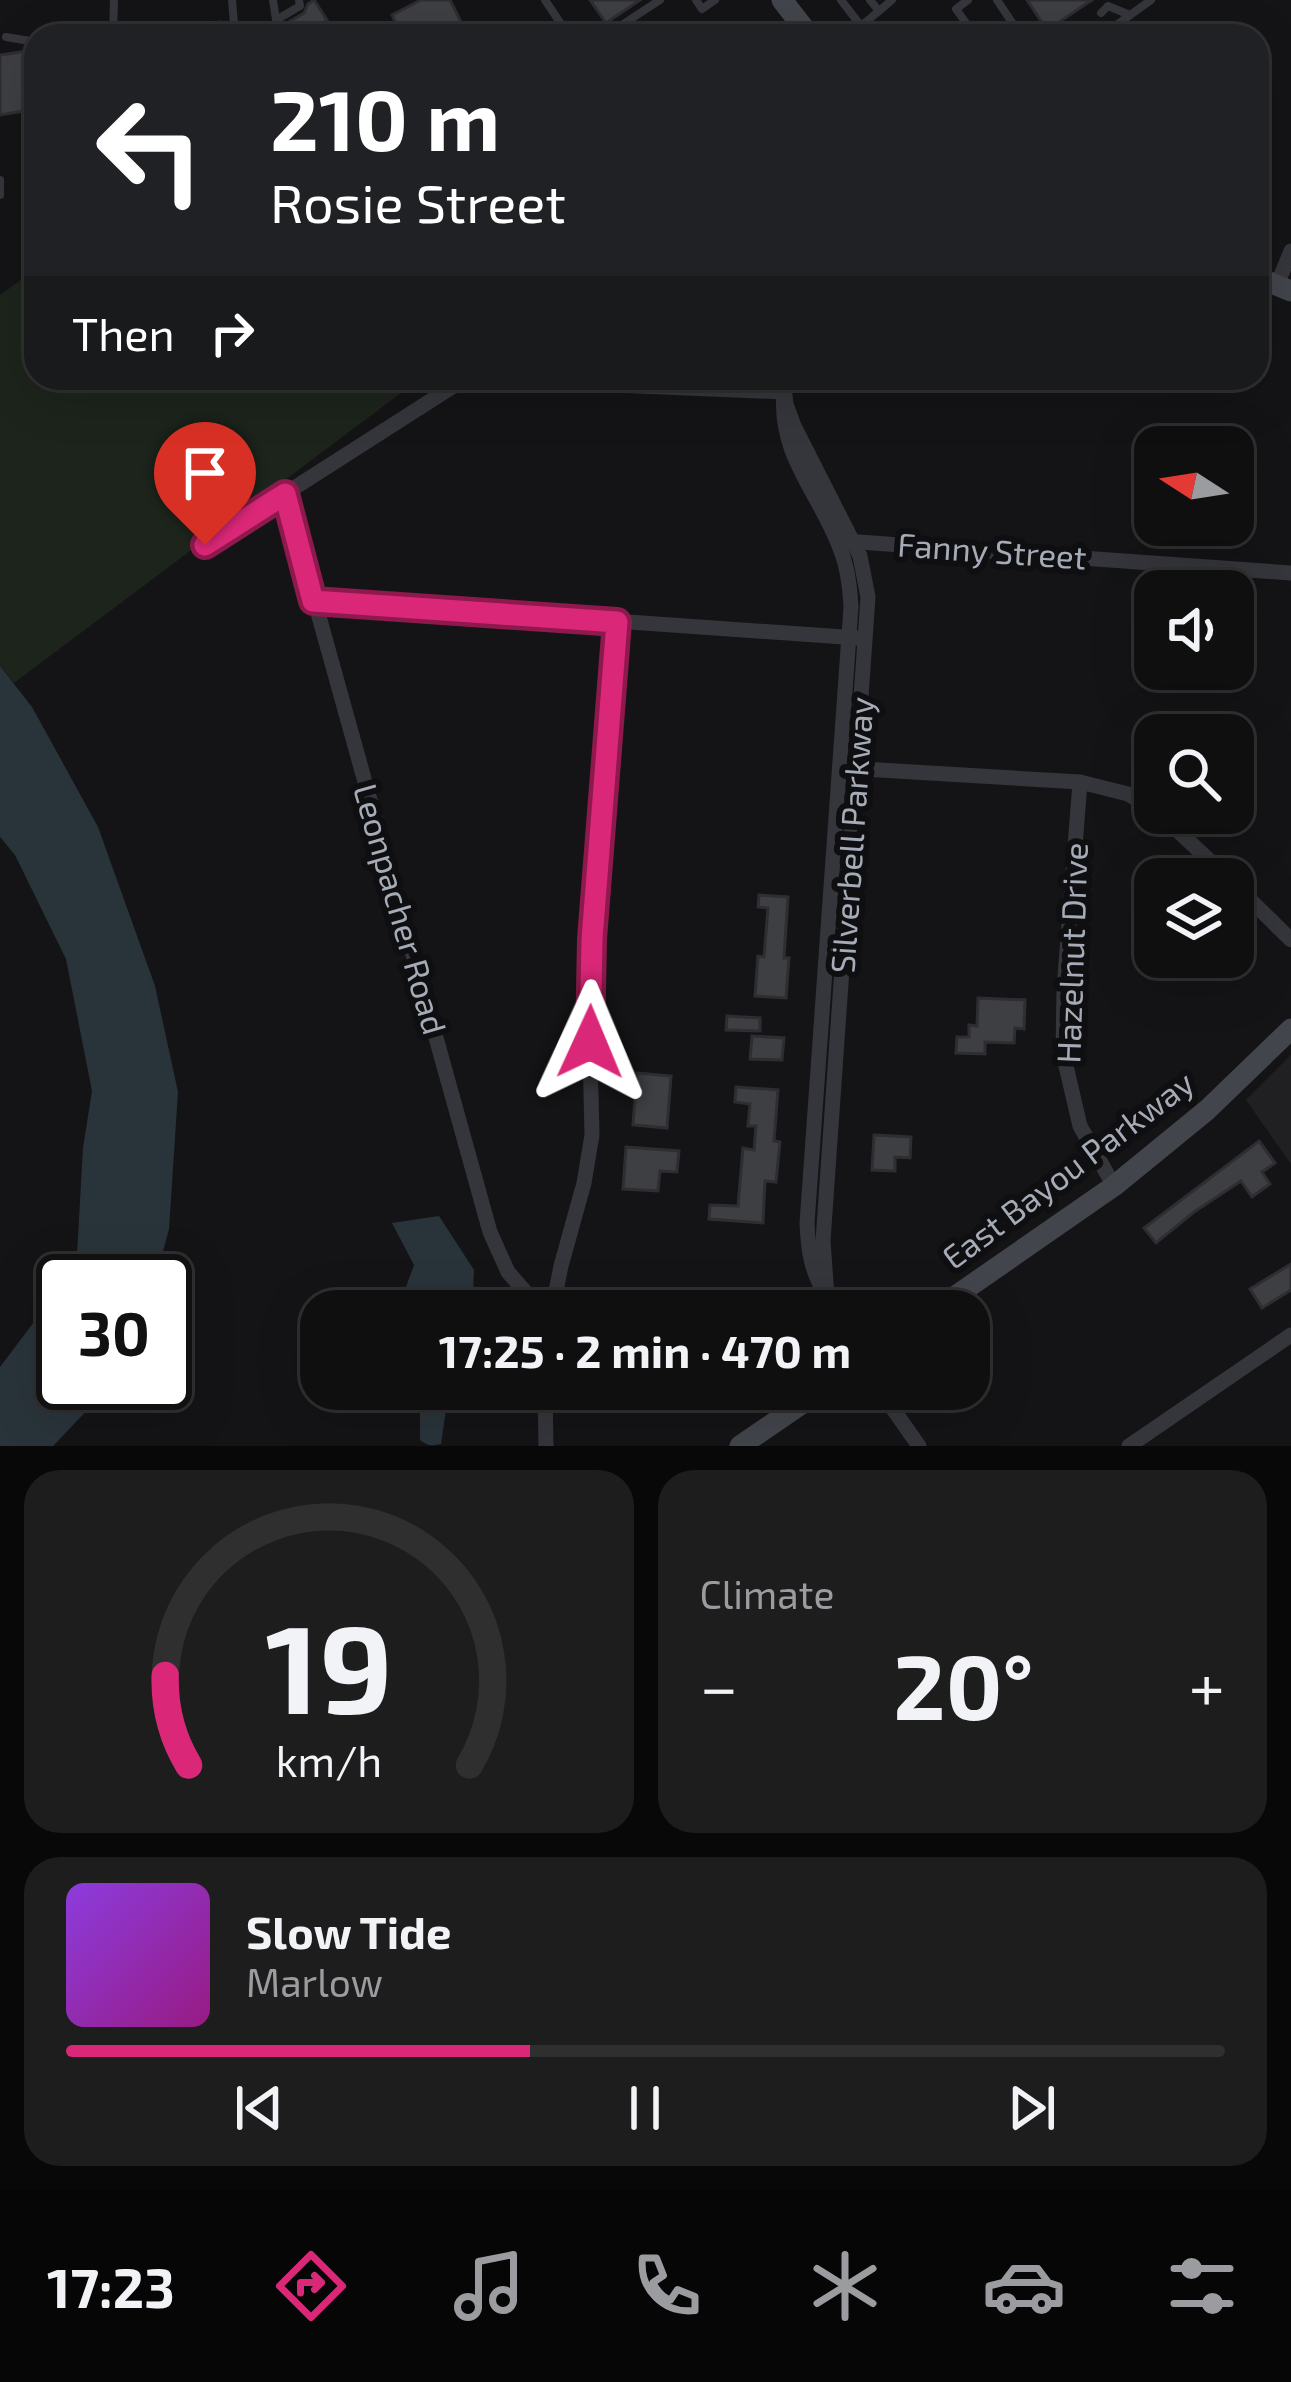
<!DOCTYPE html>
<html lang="en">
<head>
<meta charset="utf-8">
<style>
  body { margin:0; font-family:"Exo 2",sans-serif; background:#1d1d1e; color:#f1f3f6; height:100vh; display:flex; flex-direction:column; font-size:45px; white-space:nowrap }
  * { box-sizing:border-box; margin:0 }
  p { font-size:39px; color:#9b9c9f }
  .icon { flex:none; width:66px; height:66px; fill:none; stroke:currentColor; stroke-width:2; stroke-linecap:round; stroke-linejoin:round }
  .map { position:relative; height:1446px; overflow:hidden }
  .panel { display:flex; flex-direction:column; gap:24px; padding:24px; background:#080809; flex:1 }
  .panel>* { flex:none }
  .banner { position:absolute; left:24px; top:24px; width:1245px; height:366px; border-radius:36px; box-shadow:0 12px 48px #0002,0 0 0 3px #2f2f30; background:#202124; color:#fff; overflow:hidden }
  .needle { width:78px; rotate:282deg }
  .controls { position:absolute; left:1134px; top:426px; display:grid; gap:24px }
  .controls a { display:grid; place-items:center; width:120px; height:120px; border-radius:24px; background:#0f0f10; box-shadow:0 12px 48px #0002,0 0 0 3px #2f2f30; font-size:60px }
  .speed { position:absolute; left:36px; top:1254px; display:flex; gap:24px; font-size:60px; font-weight:700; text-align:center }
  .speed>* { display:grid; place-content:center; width:156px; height:156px; border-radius:50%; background:#0f0f10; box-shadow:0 12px 48px #0002,0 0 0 3px #2f2f30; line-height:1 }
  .speed .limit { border:6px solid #111; border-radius:18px; background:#fff; color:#111 }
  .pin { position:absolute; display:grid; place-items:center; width:102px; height:102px; color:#fff; margin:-123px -51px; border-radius:50% 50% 50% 0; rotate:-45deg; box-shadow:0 0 12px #0007 }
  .pin .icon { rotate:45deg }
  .me { position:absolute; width:132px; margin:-66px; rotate:1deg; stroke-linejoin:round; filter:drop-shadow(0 0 9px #0008) }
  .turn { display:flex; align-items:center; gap:42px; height:252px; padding:0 48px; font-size:54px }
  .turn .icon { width:156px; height:156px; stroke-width:2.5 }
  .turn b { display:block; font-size:84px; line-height:102px }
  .then { display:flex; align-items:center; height:114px; padding:0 48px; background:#0003; gap:24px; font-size:45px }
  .big { font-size:90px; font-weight:700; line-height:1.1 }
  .panel .tile { flex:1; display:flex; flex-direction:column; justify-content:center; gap:18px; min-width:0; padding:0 42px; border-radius:36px; background:#1d1d1e }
  .panel .dial { align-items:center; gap:0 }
  .dial svg { height:312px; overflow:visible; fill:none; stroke:#2f2f30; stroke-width:7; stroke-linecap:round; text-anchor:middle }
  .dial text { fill:#f1f3f6; stroke:none }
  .song { display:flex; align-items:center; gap:36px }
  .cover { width:144px; height:144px; border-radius:18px; background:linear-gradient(135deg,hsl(270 70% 55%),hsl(310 70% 35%)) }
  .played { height:12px; border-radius:6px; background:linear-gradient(90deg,#db2777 40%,#2f2f30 40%) }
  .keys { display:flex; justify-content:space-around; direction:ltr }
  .heat { display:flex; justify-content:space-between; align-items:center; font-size:66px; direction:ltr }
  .panel .tiles { flex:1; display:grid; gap:24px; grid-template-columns:1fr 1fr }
  .tile:last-child { grid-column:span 2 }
  .trip { position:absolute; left:300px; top:1290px; width:690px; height:120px; border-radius:36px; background:#0f0f10; box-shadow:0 12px 48px #0002,0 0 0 3px #2f2f30; font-weight:700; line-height:120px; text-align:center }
  .menu { display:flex; height:192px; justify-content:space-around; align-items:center; background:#060606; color:#9b9c9f }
  .menu .icon { width:84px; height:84px }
  .menu .selected { color:#db2777 }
  .menu b { font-size:54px; color:#f1f3f6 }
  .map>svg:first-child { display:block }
</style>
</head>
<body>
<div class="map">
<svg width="1291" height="1446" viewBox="0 0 1291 1446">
  <rect width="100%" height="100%" fill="#141416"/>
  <path fill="#202023" d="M1291,1055V1164L1246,1100Z"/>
  <path fill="#1c241c" d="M36,269V378H421L14,683L0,666V295Z"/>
  <g fill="#29343a">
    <path d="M0,666L32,707L98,827L155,986L178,1092L169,1229L155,1281H63V1383H105L92,1405L53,1446H0V1367L37,1318L77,1255L83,1148L92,1091L66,959L15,855L0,837Z"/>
    <path d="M439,1216L474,1270L473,1292L476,1311H412L406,1287L414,1265L392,1223Z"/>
    <path d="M420,1389H449L441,1444C432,1446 428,1446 420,1440Z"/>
  </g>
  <g fill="#3e3f43" stroke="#2e2e32" stroke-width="3">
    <path d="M314,0L327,20L303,36H274L269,29L280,27L304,13L308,4Z"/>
    <path d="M421,0H450L468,36H429L426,32L418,36H402L392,15Z"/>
    <path d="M590,0H640L606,23Z"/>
    <path d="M1027,0H1092L1047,30Z"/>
    <path d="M220,22L221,36H197L196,24Z"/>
    <path d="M28,51L36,109L0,115V55Z"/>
    <path d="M759,895L788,897L784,958H789L786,998L755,996L758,956L764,957L768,908L758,907Z"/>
    <path d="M978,998L1025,1000L1024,1029L1015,1028L1014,1043L985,1042V1054L956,1053L957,1037H969V1025L977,1026Z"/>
    <path d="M727,1016L760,1018V1031L726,1030Z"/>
    <path d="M752,1036L784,1038L782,1060L750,1059Z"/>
    <path d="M637,1073L671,1076L667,1128L633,1125Z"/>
    <path d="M736,1087L778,1090L774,1141L780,1142L776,1182L765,1181L763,1223L709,1219L710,1205L738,1206L743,1148L754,1150L756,1126H748L750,1104L735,1102Z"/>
    <path d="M874,1135L911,1137L910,1158L895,1157V1171L872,1170Z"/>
    <path d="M1259,1141L1275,1163L1262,1172L1270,1184L1252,1197L1241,1181L1194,1212L1156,1243L1144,1228Z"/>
    <path d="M626,1147L679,1151L677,1172L660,1171L658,1191L623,1189Z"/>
    <path d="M1291,1264V1290L1262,1308L1250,1289Z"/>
  </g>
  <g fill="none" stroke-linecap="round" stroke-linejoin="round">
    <g stroke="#35363b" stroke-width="8">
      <path d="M232,0L235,36"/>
      <path d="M273,0L276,20L300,6L299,0"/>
      <path d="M545,0L569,36"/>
      <path d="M696,0L702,9L715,0"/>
      <path d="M841,0L861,26"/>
      <path d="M997,0L1021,36"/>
      <path d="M879,11L892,0"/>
      <path d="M1101,13L1108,6L1130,15"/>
      <path d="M113,36L114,0"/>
      <path d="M605,36L660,0"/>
      <path d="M849,36L879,11L870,0"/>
      <path d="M963,36L971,30L956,9L968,0"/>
      <path d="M1081,36L1080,30L1085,26"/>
      <path d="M1101,36L1151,0"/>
      <path d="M6,37L36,42"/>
      <path d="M26,125L31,160L36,159"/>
      <path d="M0,180V195"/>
    </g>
    <g stroke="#35363b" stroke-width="15">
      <path d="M1277,285L1291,251"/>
      <path d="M783,378L786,404L794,426L860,556L868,597L823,1241L827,1296L834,1311"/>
      <path d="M285,494L490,1232L508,1272L542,1311"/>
      <path d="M845,541L1291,573"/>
      <path d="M205,545L452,387L473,379L784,392C778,457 821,494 841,551C848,569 850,588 851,607L807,1223C808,1249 811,1273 827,1296"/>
      <path d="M313,600L858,638"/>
      <path d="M846,768L1080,782L1128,794L1155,810"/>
      <path d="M1080,782L1064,989L1063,1053L1080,1126L1114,1186"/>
      <path d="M1159,813L1229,879"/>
      <path d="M1233,883L1291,940"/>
      <path d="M552,1311L561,1266L584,1183L592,1135L589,1010L592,939L617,623"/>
      <path d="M545,1389L546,1446"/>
      <path d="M879,1389L919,1446"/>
      <path d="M1129,1446L1291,1335"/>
    </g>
    <g stroke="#42454b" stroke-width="21">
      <path d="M782,0L810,36"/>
      <path d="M1257,277L1291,291"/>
      <path d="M934,1311L1114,1186L1207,1110L1291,1029"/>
      <path d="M740,1446L823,1389"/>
    </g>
  </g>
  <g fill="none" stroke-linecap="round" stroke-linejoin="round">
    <g stroke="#8e194d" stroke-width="30">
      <path id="route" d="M205,545L285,494L313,601L617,622L592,939L590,1042"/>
    </g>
    <use href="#route" stroke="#db2777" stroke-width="21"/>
  </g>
  <g text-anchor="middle" stroke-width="12" stroke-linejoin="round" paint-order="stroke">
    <g font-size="33" fill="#a5abb7" stroke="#0f0f11">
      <text transform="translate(992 551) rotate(4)" y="12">Fanny Street</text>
      <text transform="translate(852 835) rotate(-86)" y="12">Silverbell Parkway</text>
      <text transform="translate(400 909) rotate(74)" y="12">Leonpacher Road</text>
      <text transform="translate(1072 953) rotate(-88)" y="12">Hazelnut Drive</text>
      <text transform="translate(1068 1170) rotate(-37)" y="12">East Bayou Parkway</text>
    </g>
  </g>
</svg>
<div class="controls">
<a><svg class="needle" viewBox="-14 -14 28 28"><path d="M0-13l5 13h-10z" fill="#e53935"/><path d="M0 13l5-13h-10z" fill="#9b9c9f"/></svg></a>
<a><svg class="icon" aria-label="sound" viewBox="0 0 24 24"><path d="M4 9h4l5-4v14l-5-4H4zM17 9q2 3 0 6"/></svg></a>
<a><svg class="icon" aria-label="search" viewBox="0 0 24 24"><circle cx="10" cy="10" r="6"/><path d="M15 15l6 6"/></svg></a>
<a><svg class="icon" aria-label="layers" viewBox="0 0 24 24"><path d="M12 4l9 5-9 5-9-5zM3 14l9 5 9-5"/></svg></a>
</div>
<div class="speed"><div class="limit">30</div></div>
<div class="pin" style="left:205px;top:545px;background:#d93025"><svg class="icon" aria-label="arrive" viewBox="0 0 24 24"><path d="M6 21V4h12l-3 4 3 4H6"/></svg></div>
<svg class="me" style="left:590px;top:1042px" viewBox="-20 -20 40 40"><path d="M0-17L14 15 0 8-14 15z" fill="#db2777" stroke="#fff" stroke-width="4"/></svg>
<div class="trip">17:25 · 2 min · 470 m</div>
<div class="banner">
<div class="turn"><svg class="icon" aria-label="left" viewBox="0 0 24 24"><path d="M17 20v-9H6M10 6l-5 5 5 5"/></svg><div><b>210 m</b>Rosie Street</div></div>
<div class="then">Then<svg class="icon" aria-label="right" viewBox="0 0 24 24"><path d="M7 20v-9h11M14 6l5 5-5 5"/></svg></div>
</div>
</div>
<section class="panel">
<div class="tiles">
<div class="tile dial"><svg viewBox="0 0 100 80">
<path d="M14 69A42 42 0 1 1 86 69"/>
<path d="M14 69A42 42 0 0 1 8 46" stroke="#db2777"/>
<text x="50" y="56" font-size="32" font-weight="700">19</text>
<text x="50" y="72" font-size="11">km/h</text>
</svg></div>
<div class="tile"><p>Climate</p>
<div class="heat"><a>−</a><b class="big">20°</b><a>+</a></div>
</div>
<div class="tile">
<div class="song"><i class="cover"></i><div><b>Slow Tide</b><p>Marlow</p></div></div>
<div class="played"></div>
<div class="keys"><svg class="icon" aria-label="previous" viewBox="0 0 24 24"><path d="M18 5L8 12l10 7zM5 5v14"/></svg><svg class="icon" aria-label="pause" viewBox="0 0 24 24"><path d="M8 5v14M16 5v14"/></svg><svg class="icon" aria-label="next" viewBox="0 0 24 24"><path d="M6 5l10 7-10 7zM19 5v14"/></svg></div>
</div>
</div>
</section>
<nav class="menu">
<b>17:23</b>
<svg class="icon selected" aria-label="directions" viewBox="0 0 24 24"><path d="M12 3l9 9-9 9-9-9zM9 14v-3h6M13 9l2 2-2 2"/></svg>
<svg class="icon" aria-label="music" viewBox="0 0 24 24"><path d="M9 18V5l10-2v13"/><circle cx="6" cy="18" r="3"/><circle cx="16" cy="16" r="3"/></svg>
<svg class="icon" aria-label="phone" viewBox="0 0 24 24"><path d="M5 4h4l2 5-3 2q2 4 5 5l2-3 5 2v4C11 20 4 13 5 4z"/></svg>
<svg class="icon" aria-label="climate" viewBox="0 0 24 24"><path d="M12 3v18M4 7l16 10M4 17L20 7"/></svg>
<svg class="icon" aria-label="car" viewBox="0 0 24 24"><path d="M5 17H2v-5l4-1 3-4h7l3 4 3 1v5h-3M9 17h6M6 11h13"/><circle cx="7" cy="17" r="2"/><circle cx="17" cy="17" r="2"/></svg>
<svg class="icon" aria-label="filters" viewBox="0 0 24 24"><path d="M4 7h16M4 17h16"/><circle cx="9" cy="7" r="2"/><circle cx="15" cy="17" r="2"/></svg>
</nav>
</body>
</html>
